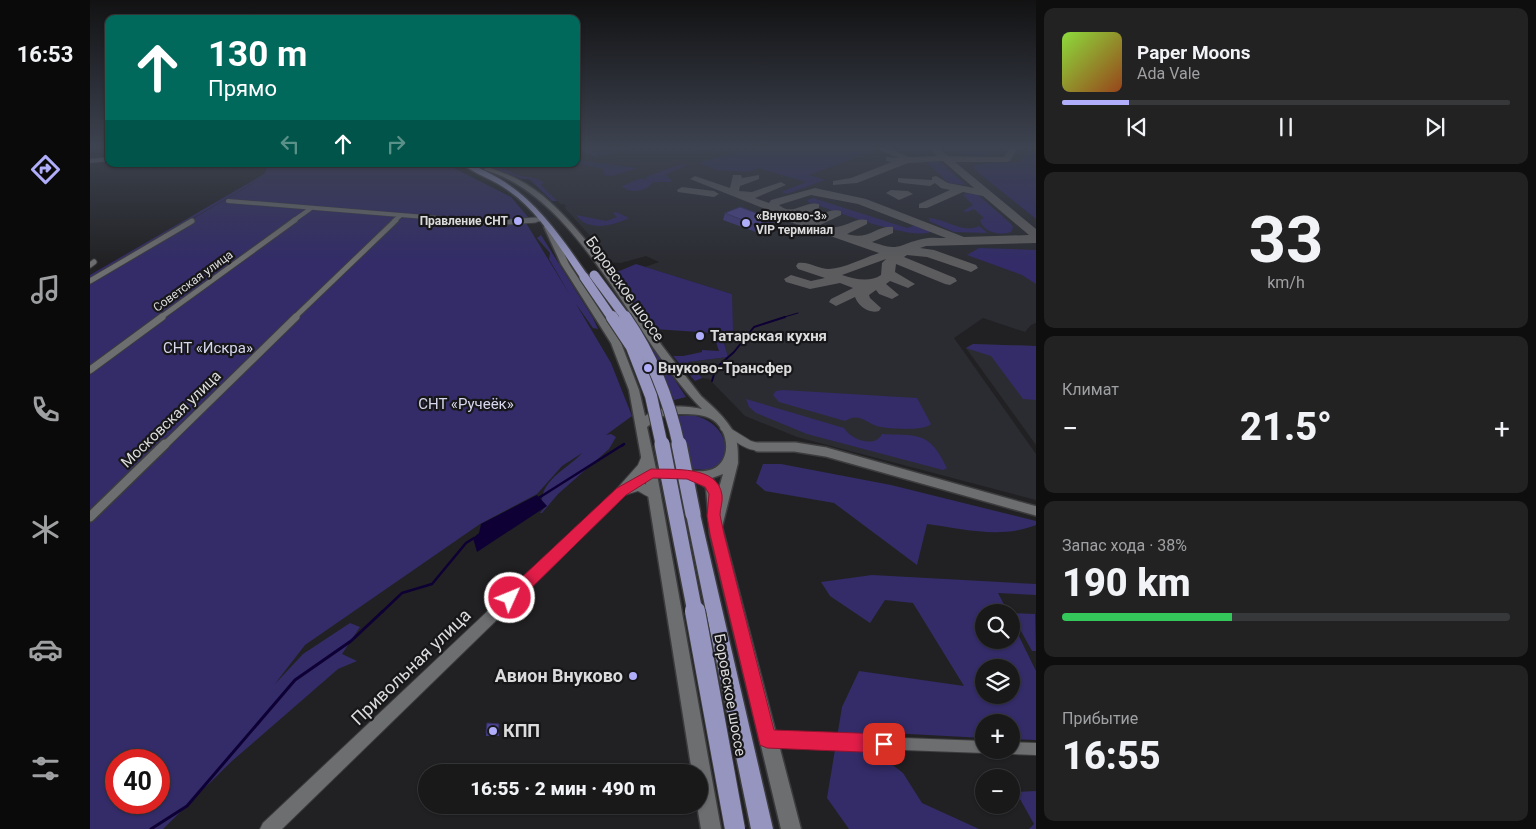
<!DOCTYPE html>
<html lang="ru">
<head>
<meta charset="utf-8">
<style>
  body { margin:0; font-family:Roboto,sans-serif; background:#222223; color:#f1f3f6; height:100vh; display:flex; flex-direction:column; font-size:19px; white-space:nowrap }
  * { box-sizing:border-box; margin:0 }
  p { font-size:16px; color:#9fa0a2 }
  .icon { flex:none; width:28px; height:28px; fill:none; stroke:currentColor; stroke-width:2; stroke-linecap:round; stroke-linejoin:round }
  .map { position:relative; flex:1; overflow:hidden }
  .details { display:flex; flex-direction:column; gap:8px; padding:8px; background:#0e0e0e; width:500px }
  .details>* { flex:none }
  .hud { position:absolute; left:15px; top:15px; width:475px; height:152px; border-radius:10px; box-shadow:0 1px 4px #0004,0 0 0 1px #373839; background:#00695c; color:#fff; overflow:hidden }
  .tools { position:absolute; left:885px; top:604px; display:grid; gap:10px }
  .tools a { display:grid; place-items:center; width:45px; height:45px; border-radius:50%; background:#19191a; box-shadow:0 1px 4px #0004,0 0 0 1px #373839; font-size:25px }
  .speed { position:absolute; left:15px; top:749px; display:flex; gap:10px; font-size:25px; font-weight:700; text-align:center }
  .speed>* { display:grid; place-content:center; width:65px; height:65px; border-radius:50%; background:#19191a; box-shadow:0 1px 4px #0004,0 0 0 1px #373839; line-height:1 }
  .speed .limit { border:8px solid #d22; background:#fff; color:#111 }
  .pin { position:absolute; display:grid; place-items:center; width:42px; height:42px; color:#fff; margin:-21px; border-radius:10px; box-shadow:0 2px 8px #0006 }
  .me { position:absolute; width:55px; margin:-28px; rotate:46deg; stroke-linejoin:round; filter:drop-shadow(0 0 4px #0008) }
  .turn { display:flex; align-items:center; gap:18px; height:105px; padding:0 20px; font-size:22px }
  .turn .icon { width:65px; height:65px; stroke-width:2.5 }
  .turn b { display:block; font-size:35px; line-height:42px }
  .lanes { display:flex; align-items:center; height:48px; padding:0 20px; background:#0003; justify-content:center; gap:25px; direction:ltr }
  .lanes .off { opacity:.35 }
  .big { font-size:38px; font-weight:800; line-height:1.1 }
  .details .widget { flex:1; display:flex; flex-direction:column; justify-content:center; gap:8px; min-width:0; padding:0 18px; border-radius:10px; background:#222223 }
  .details .dial { align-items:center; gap:0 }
  .dial b { font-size:65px; line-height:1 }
  .song { display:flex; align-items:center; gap:15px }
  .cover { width:60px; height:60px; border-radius:8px; background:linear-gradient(135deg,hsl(90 70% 55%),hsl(20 70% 35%)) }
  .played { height:5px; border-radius:2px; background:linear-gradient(90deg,#b0aefa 15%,#373839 15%) }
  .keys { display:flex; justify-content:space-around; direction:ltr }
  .heat { display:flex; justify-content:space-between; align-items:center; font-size:28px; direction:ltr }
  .charge { height:8px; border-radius:4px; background:linear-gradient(90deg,#34c759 38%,#373839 0) }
  .trip { position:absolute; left:328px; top:764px; width:290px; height:50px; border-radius:25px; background:#19191a; box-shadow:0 1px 4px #0004,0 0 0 1px #373839; font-weight:800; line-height:50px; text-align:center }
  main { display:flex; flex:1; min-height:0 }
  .tabs { display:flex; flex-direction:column; width:90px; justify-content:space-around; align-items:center; background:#0a0a0a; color:#9fa0a2 }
  .tabs .icon { width:35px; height:35px }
  .tabs .current { color:#b0aefa }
  .tabs b { font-size:22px; color:#f1f3f6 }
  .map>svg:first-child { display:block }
</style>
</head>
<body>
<main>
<nav class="tabs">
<b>16:53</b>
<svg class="icon current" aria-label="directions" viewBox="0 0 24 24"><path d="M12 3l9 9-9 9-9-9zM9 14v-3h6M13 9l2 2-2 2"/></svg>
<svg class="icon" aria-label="music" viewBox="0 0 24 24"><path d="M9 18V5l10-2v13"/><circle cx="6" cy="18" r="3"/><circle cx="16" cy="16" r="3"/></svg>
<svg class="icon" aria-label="phone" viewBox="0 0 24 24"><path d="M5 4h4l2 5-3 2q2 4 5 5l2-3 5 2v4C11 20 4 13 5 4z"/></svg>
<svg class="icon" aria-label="climate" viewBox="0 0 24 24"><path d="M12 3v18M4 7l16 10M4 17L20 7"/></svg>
<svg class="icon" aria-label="car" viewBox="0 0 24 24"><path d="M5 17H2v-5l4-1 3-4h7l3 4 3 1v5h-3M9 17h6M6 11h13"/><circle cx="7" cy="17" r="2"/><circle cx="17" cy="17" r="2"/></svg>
<svg class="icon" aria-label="filters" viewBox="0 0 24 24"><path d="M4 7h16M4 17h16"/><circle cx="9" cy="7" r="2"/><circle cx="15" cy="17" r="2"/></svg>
</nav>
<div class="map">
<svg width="946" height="829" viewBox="0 0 946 829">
  <rect width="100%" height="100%" fill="#212123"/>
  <g fill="#2b2c32">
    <path d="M486,147H946V323L941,325L935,332L893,318L864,338L946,454V500L707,437L655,416L619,379L612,378L598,362L638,357L631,331L642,332V294L555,267L569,262L556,256L531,263L516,262L498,241L502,238L474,207H477L474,204H471L439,178L422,173L405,164H486Z"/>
    <path d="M883,344L946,346V445L876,348Z"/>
  </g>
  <g fill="#332c68" fill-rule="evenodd">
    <path d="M656,147H779L783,151L719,175L735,180L697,194L691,192L716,182L669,168L658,172L627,170L608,163L658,149Z"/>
    <path d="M857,147H910C900,163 870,154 857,147Z"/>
    <path d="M940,148H946V219L884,169V166L890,164L929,162Z"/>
    <path d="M486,160L548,168L522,176L514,175L513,169L490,164L479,167L471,164H486Z"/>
    <path d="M842,161L850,162L876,185L859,183L837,163Z"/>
    <path d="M179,164H356L421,197L438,217L432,223H436L480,295L459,259L460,253L447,238L451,235L503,318L508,329L503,328L486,304L521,363L542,416L516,435L521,434L526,437L519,449L468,494L452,513H450L456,506L452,501C452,479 480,467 492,453L472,466L447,494L390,524L215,645L184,685L213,654L260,623L270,627L252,654L267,661L248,669L142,761L73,829H0V279L179,174L0,278V275L174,174ZM26,760H69V802H26Z"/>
    <path d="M395,164C408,164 418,171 428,175C439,178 445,176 454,183L451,185L467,201H462L439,179H432Z"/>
    <path d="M591,164L597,165L575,175L582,180L581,182H563C557,192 539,194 532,186L549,179H556L558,176Z"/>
    <path d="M878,193L887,194L921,224L923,227L921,232C910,236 894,233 890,220L894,218L884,209L877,212L873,211L883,205L873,195Z"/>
    <path d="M723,198L817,228L826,225L843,230C831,245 737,208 718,202V200Z"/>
    <path d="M526,212L539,218C523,226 498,232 486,215L516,221L527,217L523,213Z"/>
    <path d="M839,218C856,219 873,234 889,226L898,233L864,232L839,221Z"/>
    <path d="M889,248L946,250V284L932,275L877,255Z"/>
    <path d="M546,264L642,294L643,332H631L638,357L598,362L612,378L605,381L583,356H593L612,352V350L629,351L623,333L564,329L525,277L527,272Z"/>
    <path d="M883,344L946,346V400L933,399L901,356L876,348Z"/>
    <path d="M561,347H563L596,397L584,400Z"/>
    <path d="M693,390L827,398L841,424C835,431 801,429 791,427C778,425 770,411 755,421L689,402L683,395L686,391Z"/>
    <path d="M656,399L754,428C760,439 785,449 792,434C829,436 839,431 857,468L853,470L717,434L666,413L659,407Z"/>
    <path d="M602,415C624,419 642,438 633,461L620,470L601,469L588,416Z"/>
    <path d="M673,464H691L801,485L946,521V525C911,539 874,529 837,524L827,565L744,503L675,491L666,483Z"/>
    <path d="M782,575L946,584V595L908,593L918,612H894V640H921V620L946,671V740L921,739V722H894V738L800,733L787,753L813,773L832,803L889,829H759L737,798L752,707L769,671L874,686L823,603L795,600L780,623L740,596L731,582ZM894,668H921V695H894Z"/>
    <path d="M921,613L945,614L946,651H942Z"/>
    <path d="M946,791V829H939L944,824L926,792Z"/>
  </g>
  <path fill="#0e0034" d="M447,495L457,506L387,552L383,538L389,533L391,524Z"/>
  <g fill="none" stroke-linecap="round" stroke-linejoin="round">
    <path stroke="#0e0034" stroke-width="1" d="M691,318L708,313"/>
    <g stroke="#0e0034" stroke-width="2">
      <path d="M622,381L626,368L644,352L664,327L695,317"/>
      <path d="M532,446L534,444"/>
    </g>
    <g stroke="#0e0034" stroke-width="2.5">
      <path d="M447,499L534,444"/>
      <path d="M292,612L312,593L342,584L376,543L384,538"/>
    </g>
    <path stroke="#0e0034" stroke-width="3" d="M61,829L97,806L205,680L261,641L293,611"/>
    <g fill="#5c5c5e" fill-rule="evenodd">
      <path d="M608,147H617L612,150Z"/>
      <path d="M787,147H796L819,157L847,156L838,147H847L858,156L908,157H914L920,147H928L920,161L917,162H865L946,229V243L836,246L830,248L844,250L886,265L888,268L881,272L837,257L817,255L814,257L865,278L867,281L860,285L855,284L806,264L805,272L825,284L818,288L800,281L796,284L809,295L802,299L789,294L786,290L779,295L780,298L791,308L789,311C779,314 768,306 765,297L746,306L739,302L741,299L763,288L750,283L720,289L696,282L694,279L701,275L721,281L735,278L708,269L706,266L708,263C719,261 728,269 739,269C756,268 773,258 789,253L680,215V211L600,179L605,176L640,188L643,175H651L652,178L669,175V179L650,186L649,191L662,192L691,182L696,185L665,198L679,203L681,200L725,188L776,199L874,237L939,235L893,196L873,192L837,208H829V204L860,190L851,188L845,183L840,186L812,183L808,182V178L842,180V177L846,176L858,183L884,188L853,161L818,163L767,183L743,185V181L761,178L802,162L796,161V157L809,158L791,151ZM721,195L768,204L856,238C848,238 840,237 832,239C806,245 812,252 782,242L803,233V227C788,224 779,241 757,234L777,224V220C762,216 754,233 730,225L751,215V211C736,207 725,223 706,217L729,208V204C714,200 703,217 689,205ZM796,259L792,263L791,275C779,283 765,279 752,275Z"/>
      <path d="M592,187L624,191L629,194L624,197L588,192L587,190Z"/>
      <path d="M801,190L818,191L823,194L809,200L796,193Z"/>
    </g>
    <g stroke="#3c3c3e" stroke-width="5">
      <g id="minor-far4">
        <path d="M0,161L19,159"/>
        <path d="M138,201L384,221"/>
        <path d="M203,221L220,209"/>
        <path d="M304,221L310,216"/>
        <path d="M438,221L452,219"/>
      </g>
    </g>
    <g stroke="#3c3c3e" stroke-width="7">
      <g id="minor-far3">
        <path d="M369,220L402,223L445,220"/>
        <path d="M0,265L4,262"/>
        <path d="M0,281L102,221"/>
        <path d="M70,318L205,220"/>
        <path d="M204,318L306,220"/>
      </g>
    </g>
    <g stroke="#3c3c3e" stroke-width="9">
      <g id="minor-far2">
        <path d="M0,370L72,317"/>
        <path d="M74,446L206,317"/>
      </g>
    </g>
    <g stroke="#3c3c3e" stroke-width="12">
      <g id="minor-far1">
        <path d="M668,447H705L736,452L946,511"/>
        <path d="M0,517L75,444"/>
      </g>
    </g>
    <g stroke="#3c3c3e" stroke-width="14">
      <g id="minor">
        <path d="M679,739L894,747"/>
        <path d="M921,748L946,749"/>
      </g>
    </g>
    <g stroke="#3c3c3e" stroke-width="2">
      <g id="tertiary">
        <path d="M635,425L661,441L672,444L673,447L672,450C657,453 642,439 631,430L630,428Z"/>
        <path d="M557,452L561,453L562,456L557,470L545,483C553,481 566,488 571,495L569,498C561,500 554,494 548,491L535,495L192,829H170L173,823L524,492L548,465L553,453Z"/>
      </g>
    </g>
    <g stroke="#3c3c3e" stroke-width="3">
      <path id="secondary" d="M396,167C417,173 436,182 453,196C509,244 544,312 590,369C597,378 604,387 611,396C623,407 636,418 644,433C648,442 648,452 648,463L632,527L711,829H691L620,534L616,488C606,477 582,479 567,474L631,829H611L607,805H609V772H602L558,495L539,390L521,343L471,264L454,227L455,225L462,227L479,264L531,343L549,390L555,416C572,405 593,405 612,409C545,342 489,195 394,170ZM584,414C596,414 613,413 623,420C639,431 642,460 623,469C606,476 576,464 566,469L557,427L569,417ZM633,474L629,488L622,478Z"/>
    </g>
    <g stroke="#3c3c3e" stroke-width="3">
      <g id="primary">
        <path d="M372,164C382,163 391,169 401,174C445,197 471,237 499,277L497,279H491C470,248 450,213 419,191C405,180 386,175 372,164Z"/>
        <path d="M603,508L608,510L610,514L683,829H661L596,514L598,510Z"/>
      </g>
    </g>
    <use href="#minor-far4" stroke="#6d6e70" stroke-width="4"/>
    <use href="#minor-far3" stroke="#6d6e70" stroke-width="5"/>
    <use href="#minor-far2" stroke="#6d6e70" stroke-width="7"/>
    <use href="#minor-far1" stroke="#6d6e70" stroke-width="9"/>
    <use href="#minor" stroke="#6d6e70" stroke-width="12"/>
    <use href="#tertiary" fill="#6d6e70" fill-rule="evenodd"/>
    <use href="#secondary" fill="#6d6e70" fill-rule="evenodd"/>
    <use href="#primary" fill="#9595c0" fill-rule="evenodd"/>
    <g stroke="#3c3c3e" stroke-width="11" stroke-linecap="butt">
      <g id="primary-bridge-far3">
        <path d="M504,275L536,318"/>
        <path d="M494,277L522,318"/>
      </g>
    </g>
    <g stroke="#3c3c3e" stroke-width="14" stroke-linecap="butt">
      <g id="primary-bridge-far2">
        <path d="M522,317L542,347L561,396L572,446"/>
        <path d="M535,317C562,356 579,399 589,446"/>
      </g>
    </g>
    <g stroke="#3c3c3e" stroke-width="18" stroke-linecap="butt">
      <g id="primary-bridge-far1">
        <path d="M572,444L605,612"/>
        <path d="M589,444L603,514"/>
      </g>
    </g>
    <g stroke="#3c3c3e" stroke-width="22" stroke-linecap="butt">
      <path id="primary-bridge" d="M605,611L645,829"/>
    </g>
    <use href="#primary-bridge-far3" stroke="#9595c0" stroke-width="9"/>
    <use href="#primary-bridge-far2" stroke="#9595c0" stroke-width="12"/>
    <use href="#primary-bridge-far1" stroke="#9595c0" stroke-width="15"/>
    <use href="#primary-bridge" stroke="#9595c0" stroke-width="20"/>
  </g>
  <g fill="#413a7e">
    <path d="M489,147H546L507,157L489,150Z"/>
    <path d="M635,213L683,219L682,225L666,232L633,220Z"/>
    <path d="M409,724V736H396V733Z"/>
  </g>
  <g fill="#353066">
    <path d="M526,147H546L507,157V152Z"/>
    <path d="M683,219L682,225L666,232L668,226Z"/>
  </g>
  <g fill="#4c4492" stroke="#353066">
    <path d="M494,147H526L507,152Z"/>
    <path d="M650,207L683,219L668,226L635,213Z"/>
    <path d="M397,723L409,724L408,734L396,733Z"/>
  </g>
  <linearGradient id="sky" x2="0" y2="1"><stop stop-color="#121213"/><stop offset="0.56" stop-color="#3d4350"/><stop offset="1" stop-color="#3d4350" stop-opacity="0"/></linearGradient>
  <rect width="946" height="263" fill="url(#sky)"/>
  <path fill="#e11d48" stroke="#92132f" d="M561,469C583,470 628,465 632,495C633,502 630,509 630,515C631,521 633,528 634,534L684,730L794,734L801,737L804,744L801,750L794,753L677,748L670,745L620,534L617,516L619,494L615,487L597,479L563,478L536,495L426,603L420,605L415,603L413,598L415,593L527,488Z"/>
  <g fill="#b0aefa" stroke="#17171a" stroke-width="2">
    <circle cx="428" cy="221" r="5"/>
    <circle cx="656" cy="223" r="5"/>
    <circle cx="610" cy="336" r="5"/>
    <circle cx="558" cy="368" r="5"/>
    <circle cx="543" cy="676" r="5"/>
    <circle cx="403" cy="731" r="5"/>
  </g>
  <g text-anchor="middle" stroke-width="4.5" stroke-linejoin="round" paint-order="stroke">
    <g font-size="12" font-weight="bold" fill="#dbdbdc" stroke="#17171a" text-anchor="start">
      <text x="666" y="220">«Внуково-3»<tspan x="666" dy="14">VIP терминал</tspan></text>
      <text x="418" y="225" text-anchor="end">Правление СНТ</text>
    </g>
    <g font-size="12" fill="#dbdbdc" stroke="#17171a">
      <text transform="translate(103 281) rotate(-36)" y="4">Советская улица</text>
    </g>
    <g font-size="15" fill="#dbdbdc" stroke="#17171a">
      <text transform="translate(535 289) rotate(55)" y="5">Боровское шоссе</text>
      <text transform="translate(81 419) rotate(-44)" y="5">Московская улица</text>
      <text transform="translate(640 695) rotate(80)" y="5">Боровское шоссе</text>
    </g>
    <g font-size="15" font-weight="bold" fill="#dbdbdc" stroke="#17171a" text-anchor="start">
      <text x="620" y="341">Татарская кухня</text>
      <text x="568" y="373">Внуково-Трансфер</text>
    </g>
    <g font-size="15" fill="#d6d7ed" stroke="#17171a">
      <text x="118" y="353">СНТ «Искра»</text>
      <text x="376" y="409">СНТ «Ручеёк»</text>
    </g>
    <g font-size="18" fill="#dbdbdc" stroke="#17171a">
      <text transform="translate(321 667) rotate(-44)" y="6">Привольная улица</text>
    </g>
    <g font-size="18" font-weight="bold" fill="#dbdbdc" stroke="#17171a" text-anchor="end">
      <text x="533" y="682">Авион Внуково</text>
      <text x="413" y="737" text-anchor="start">КПП</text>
    </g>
  </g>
</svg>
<div class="tools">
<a><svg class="icon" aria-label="search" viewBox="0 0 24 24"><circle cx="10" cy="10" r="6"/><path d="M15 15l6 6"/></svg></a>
<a><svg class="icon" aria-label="layers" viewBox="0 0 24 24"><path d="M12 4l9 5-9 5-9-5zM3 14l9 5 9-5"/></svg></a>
<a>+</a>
<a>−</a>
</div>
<div class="speed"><div class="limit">40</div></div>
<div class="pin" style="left:794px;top:744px;background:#d93025"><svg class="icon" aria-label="arrive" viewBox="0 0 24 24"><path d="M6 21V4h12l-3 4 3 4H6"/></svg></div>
<svg class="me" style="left:420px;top:598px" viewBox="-20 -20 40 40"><circle r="17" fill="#e11d48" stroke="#fff" stroke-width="3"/><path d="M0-11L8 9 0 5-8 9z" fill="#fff"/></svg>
<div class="trip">16:55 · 2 мин · 490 m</div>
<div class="hud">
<div class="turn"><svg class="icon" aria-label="ahead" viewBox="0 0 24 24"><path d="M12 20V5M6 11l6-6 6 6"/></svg><div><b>130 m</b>Прямо</div></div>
<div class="lanes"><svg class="icon off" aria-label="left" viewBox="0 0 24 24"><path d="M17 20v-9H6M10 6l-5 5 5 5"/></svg><svg class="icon" aria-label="ahead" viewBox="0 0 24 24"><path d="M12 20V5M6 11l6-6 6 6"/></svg><svg class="icon off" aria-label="right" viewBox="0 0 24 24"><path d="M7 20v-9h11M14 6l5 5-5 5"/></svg></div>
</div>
</div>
<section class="details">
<div class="widget">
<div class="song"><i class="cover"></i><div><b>Paper Moons</b><p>Ada Vale</p></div></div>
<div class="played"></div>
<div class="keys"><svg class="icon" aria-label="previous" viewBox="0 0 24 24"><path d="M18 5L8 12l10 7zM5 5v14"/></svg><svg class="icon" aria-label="pause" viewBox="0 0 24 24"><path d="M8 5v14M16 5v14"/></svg><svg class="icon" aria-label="next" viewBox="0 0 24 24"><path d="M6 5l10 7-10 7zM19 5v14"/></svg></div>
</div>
<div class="widget dial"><b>33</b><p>km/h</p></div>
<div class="widget"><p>Климат</p>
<div class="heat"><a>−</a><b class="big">21.5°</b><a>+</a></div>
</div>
<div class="widget"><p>Запас хода · 38%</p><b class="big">190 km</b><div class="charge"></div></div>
<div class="widget"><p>Прибытие</p><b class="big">16:55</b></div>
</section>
</main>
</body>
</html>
